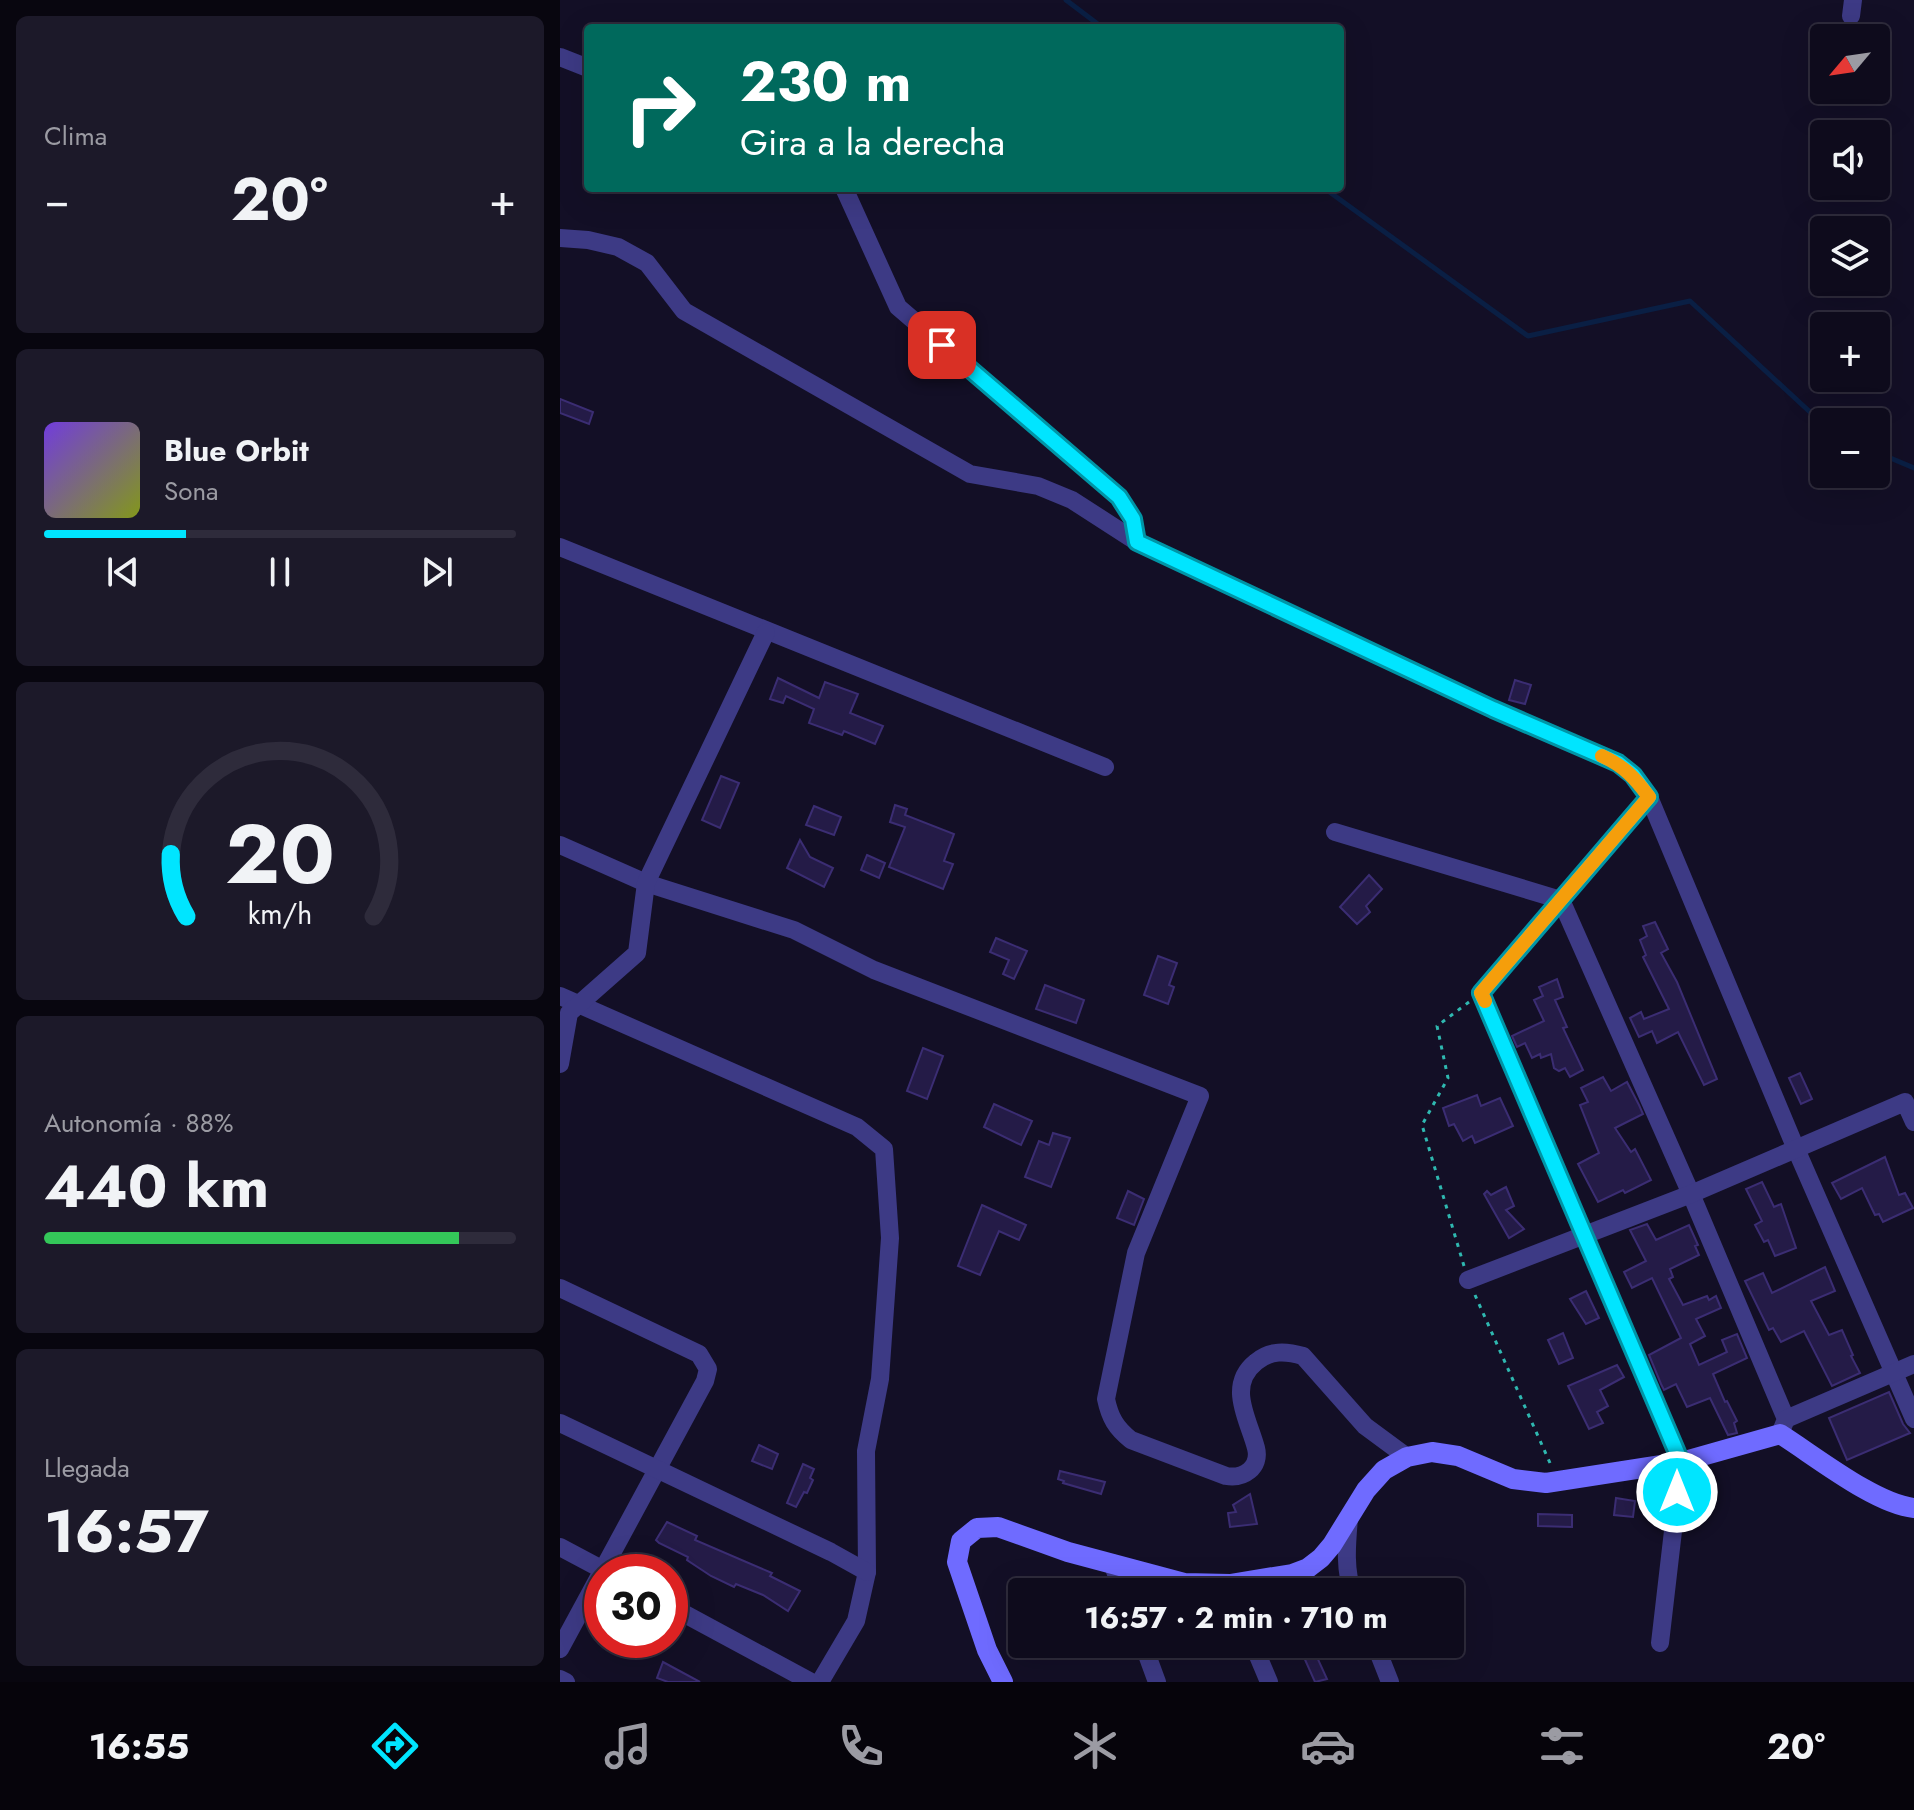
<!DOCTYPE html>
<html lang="es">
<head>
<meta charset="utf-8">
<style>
  body { margin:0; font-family:Jost,sans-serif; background:#1c1929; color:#f1f3f6; height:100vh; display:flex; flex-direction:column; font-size:30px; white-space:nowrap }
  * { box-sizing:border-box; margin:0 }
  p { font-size:26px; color:#9b9ba3 }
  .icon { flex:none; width:44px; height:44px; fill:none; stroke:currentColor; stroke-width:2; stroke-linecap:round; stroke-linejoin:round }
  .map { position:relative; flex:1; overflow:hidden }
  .sheet { display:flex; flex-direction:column; gap:16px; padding:16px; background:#08060f; width:560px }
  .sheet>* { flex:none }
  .banner { position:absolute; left:24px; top:24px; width:760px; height:168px; border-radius:8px; box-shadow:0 8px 32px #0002,0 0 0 2px #2e2b3b; background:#00695c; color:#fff; overflow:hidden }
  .needle { width:52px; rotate:241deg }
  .fabs { position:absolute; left:1250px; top:24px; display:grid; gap:16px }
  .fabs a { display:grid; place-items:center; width:80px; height:80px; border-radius:8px; background:#0e0b1c; box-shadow:0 8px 32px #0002,0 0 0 2px #2e2b3b; font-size:40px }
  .speed { position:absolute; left:24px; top:1554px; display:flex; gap:16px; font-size:40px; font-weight:700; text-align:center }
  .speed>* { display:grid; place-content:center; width:104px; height:104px; border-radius:50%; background:#0e0b1c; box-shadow:0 8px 32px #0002,0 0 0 2px #2e2b3b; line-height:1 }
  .speed .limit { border:12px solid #d22; background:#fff; color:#111 }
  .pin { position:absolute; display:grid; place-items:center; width:68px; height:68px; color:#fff; margin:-34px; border-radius:16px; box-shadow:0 4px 12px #0006 }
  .me { position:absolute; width:88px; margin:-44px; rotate:0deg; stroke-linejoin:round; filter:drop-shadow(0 0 6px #0008) }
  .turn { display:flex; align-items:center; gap:28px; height:168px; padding:0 24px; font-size:36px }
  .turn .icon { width:104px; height:104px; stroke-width:2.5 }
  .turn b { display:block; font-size:56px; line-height:68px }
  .big { font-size:60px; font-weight:700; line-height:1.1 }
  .sheet .widget { flex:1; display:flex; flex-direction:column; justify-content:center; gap:12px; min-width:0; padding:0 28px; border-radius:12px; background:#1c1929 }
  .sheet .dial { align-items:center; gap:0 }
  .dial svg { height:208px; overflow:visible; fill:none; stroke:#2e2b3b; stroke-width:7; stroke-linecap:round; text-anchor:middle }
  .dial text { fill:#f1f3f6; stroke:none }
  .song { display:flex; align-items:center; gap:24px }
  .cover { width:96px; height:96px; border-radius:12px; background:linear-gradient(135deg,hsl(260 70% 55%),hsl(70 70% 35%)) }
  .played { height:8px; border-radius:4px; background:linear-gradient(90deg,#00e5ff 30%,#2e2b3b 30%) }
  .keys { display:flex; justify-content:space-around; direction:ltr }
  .heat { display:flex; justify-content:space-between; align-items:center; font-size:44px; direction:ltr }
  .charge { height:12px; border-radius:6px; background:linear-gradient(90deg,#34c759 88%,#2e2b3b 0) }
  .trip { position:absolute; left:448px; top:1578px; width:456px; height:80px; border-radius:8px; background:#0e0b1c; box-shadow:0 8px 32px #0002,0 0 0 2px #2e2b3b; font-weight:700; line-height:80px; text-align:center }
  .menu { display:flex; height:128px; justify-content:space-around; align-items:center; background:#06040b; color:#9b9ba3 }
  .menu .icon { width:56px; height:56px }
  .menu .on { color:#00e5ff }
  .menu b { font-size:36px; color:#f1f3f6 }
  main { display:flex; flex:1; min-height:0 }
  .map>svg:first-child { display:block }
</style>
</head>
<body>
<main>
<section class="sheet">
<div class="widget"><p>Clima</p>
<div class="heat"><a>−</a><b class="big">20°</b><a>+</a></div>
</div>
<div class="widget">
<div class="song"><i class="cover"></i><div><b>Blue Orbit</b><p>Sona</p></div></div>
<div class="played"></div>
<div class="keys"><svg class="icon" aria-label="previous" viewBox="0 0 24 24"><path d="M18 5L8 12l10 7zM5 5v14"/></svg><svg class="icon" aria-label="pause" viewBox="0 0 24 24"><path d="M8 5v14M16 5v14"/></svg><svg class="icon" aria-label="next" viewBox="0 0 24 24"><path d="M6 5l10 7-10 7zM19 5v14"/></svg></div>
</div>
<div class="widget dial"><svg viewBox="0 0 100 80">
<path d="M14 69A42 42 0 1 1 86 69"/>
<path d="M14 69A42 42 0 0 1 8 45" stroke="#00e5ff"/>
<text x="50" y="56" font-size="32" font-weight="700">20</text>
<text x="50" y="72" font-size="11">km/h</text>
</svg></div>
<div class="widget"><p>Autonomía · 88%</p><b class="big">440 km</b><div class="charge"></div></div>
<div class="widget"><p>Llegada</p><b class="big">16:57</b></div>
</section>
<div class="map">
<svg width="1354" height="1682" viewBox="0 0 1354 1682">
  <rect width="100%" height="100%" fill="#130f26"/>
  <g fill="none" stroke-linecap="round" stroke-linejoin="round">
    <g stroke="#0a1f44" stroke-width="5">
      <path d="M506,0L543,28"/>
      <path d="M764,188L968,336L1130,301L1264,425"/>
      <path d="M1316,452L1354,468"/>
    </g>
  </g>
  <g fill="#241b47" stroke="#3b2d73" stroke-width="2">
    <path d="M0,399L33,412L29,424L0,413Z"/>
    <path d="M218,678L259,698L265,682L298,694L290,713L323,726L315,744L284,731L282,735L249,723L254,709L226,696L223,703L210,699Z"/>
    <path d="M955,680L971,685L965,704L949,700Z"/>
    <path d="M161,776L179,783L160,828L142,820Z"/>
    <path d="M335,805L347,809L345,815L394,834L384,861L393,864L383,889L329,867L345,827L330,822Z"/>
    <path d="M254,806L281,817L274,835L246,825Z"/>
    <path d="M240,840L250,857L273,868L264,887L227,868Z"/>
    <path d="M307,855L325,863L319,878L301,870Z"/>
    <path d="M809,875L822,889L806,906L810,912L797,924L780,907Z"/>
    <path d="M1095,922L1108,949L1101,953L1117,982L1157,1079L1144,1085L1118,1032L1097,1043L1092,1031L1079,1037L1070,1018L1081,1012L1084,1019L1109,1009L1083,957L1086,955L1080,940L1087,936L1083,926Z"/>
    <path d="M436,938L467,951L454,979L443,974L449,960L430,952Z"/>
    <path d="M598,956L617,963L609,985L614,987L608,1004L584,995Z"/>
    <path d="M997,979L1003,997L995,1000L1007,1027L1003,1028L1023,1070L1010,1077L1005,1068L999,1071L994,1068L991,1054L981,1058L980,1054L972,1058L965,1043L957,1047L952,1036L984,1021L974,1000L983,996L979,987Z"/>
    <path d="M485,985L524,1000L516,1023L476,1009Z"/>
    <path d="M363,1048L383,1056L367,1099L347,1091Z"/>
    <path d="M1240,1073L1252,1099L1241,1104L1229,1078Z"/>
    <path d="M1043,1077L1051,1091L1067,1082L1079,1105L1083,1114L1055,1128L1071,1152L1075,1149L1091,1180L1065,1193L1063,1190L1038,1202L1018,1164L1039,1153L1020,1105L1028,1102L1021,1088Z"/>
    <path d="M917,1095L921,1106L940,1098L953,1126L915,1143L912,1136L903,1141L894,1124L889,1126L883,1108Z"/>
    <path d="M434,1104L472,1121L461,1145L424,1127Z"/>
    <path d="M493,1133L510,1138L491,1187L465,1177L479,1141L489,1145Z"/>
    <path d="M1325,1157L1339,1195L1345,1193L1353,1208L1323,1222L1319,1214L1315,1215L1302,1188L1281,1199L1272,1183Z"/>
    <path d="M1202,1182L1214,1207L1221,1204L1236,1248L1215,1256L1208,1240L1204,1242L1195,1225L1202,1221L1186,1189Z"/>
    <path d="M946,1187L954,1206L946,1210L964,1229L949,1238L924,1194L927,1191L931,1195Z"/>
    <path d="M568,1191L584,1199L574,1225L557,1218Z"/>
    <path d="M422,1205L466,1225L459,1240L439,1231L420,1275L398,1266Z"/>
    <path d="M1087,1224L1096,1240L1129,1225L1138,1245L1135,1246L1139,1255L1110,1269L1113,1277L1109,1279L1123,1305L1147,1296L1149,1300L1156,1296L1161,1308L1136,1319L1145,1336L1130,1344L1139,1365L1167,1352L1162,1340L1177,1334L1187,1358L1153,1374L1165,1402L1167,1401L1177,1421L1174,1423L1177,1433L1168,1435L1150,1398L1127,1407L1116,1384L1104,1390L1101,1384L1089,1355L1121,1338L1092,1278L1072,1288L1064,1272L1086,1261L1070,1230Z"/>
    <path d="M1265,1267L1275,1291L1251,1301L1269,1335L1282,1330L1293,1355L1291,1356L1300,1373L1272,1386L1244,1331L1221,1342L1213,1328L1209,1330L1185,1281L1203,1273L1212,1293Z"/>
    <path d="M1026,1291L1039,1318L1026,1324L1010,1299Z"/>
    <path d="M1003,1333L1013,1358L999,1364L988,1340Z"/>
    <path d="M1057,1365L1064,1377L1040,1390L1048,1406L1037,1412L1043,1423L1029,1429L1008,1386Z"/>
    <path d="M1329,1392L1343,1424L1350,1433L1287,1460L1269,1418Z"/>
    <path d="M199,1445L218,1454L212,1469L192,1461Z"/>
    <path d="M243,1464L254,1469L250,1478L253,1480L247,1493L244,1492L236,1507L227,1503Z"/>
    <path d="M500,1471L545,1482L541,1494L503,1483L504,1481L498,1479Z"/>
    <path d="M690,1494L697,1524L670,1527L668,1513L676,1512L673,1505Z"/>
    <path d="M1056,1498L1075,1501L1073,1517L1054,1515Z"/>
    <path d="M978,1514L1012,1515V1527L978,1526Z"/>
    <path d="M107,1522L137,1536L135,1540L212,1573L210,1576L240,1591L228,1611L203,1595L176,1584L174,1587L151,1576L127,1560L128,1557L99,1543L96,1540Z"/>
    <path d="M738,1644H751L767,1679L755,1682Z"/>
    <path d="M103,1662L140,1682H108L97,1678Z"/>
  </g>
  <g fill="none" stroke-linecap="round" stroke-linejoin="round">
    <g stroke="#2fb8b0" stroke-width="3" stroke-dasharray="4 6" stroke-linecap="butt">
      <path d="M904,1266L862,1125L888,1078L877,1026L909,1002"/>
      <path d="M915,1295L990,1463"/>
    </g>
    <g stroke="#3d3a85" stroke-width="18">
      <path d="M1291,16L1293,0"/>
      <path d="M0,57L28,68"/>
      <path d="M284,188L338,307L559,497L573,519L577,542"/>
      <path d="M0,238L28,240L58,247L87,263L124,311L410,474L478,486L512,500L577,542L933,709L1058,763L1073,775L1089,797L1236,1149L1354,1419"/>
      <path d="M0,547L545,767"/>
      <path d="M1089,797L921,993L1121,1462L1100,1643"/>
      <path d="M775,832L1001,900L1131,1194L1226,1419L1220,1434"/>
      <path d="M0,845L86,883L234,930L314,970L640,1096L576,1253L546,1399C550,1418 556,1428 571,1440L666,1476C683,1479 701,1468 696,1448C689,1420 666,1386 696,1362C710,1350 726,1351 743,1356L805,1426L847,1457"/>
      <path d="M0,996L297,1127L324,1149L330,1238L320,1379L306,1451L307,1572L296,1621L260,1682"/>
      <path d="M0,1064L9,1013L77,953L86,883L206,632"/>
      <path d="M908,1280L1131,1194L1345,1102L1354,1122"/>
      <path d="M0,1288L139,1354L148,1369L145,1381L0,1649"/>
      <path d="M1226,1419L1354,1364"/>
      <path d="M0,1423L271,1552L307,1572"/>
      <path d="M789,1518C787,1542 784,1570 793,1592"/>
      <path d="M0,1547L47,1572"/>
      <path d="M552,1563L563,1592"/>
      <path d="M110,1606L251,1682"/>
      <path d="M583,1644L597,1682"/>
      <path d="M693,1644L709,1682"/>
      <path d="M815,1644L830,1682"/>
      <path d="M0,1679L6,1682"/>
    </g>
    <path stroke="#6f6bff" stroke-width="20" d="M443,1682L427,1650L397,1562L401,1541L417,1528L438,1527L508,1552L624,1583L670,1584L732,1574L748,1568L761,1558L772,1545L806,1490L824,1470L847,1457L872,1452L898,1456L953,1479L986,1483L1121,1462L1220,1434C1255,1456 1315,1504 1354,1508"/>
  </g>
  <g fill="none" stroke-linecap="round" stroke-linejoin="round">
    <g stroke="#0095a6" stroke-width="20">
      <path id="route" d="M382,345L559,497L573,519L577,542L933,709L1058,763L1073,775L1089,797L921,993L1121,1462L1117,1492"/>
    </g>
    <use href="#route" stroke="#00e5ff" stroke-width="14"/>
    <path stroke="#f59e0b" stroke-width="14" d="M925,1001L921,993L1089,797C1075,778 1064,766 1042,756"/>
  </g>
</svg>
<div class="fabs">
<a><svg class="needle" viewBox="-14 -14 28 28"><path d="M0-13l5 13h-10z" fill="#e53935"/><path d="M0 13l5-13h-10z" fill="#9b9ba3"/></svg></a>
<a><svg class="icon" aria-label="sound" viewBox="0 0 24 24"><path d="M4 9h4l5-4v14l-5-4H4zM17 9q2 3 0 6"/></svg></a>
<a><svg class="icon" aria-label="layers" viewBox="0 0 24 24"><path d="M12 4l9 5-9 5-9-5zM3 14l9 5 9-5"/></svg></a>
<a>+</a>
<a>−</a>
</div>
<div class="speed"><div class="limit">30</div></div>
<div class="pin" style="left:382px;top:345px;background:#d93025"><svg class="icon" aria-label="arrive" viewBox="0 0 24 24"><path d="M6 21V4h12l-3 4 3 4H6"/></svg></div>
<svg class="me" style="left:1117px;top:1492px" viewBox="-20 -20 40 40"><circle r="17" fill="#00e5ff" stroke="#fff" stroke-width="3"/><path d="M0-11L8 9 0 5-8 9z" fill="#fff"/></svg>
<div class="trip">16:57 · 2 min · 710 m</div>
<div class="banner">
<div class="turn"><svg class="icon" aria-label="right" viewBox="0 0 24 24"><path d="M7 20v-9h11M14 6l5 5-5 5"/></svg><div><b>230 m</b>Gira a la derecha</div></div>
</div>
</div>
</main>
<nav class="menu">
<b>16:55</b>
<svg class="icon on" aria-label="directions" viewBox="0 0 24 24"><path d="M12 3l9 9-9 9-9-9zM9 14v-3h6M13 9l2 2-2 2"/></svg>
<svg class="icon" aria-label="music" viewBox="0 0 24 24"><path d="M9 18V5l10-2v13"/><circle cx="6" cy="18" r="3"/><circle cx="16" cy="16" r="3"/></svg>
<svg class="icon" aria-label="phone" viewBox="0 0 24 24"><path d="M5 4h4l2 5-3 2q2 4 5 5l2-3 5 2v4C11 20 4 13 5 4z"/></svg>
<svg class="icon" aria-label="climate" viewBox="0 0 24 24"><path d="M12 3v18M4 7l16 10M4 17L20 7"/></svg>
<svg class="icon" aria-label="car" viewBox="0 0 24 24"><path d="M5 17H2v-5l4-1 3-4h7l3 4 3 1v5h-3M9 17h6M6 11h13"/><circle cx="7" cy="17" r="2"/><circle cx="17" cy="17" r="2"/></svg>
<svg class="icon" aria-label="filters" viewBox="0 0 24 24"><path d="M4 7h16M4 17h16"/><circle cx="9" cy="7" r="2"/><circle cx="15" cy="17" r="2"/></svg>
<b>20°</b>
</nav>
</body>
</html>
